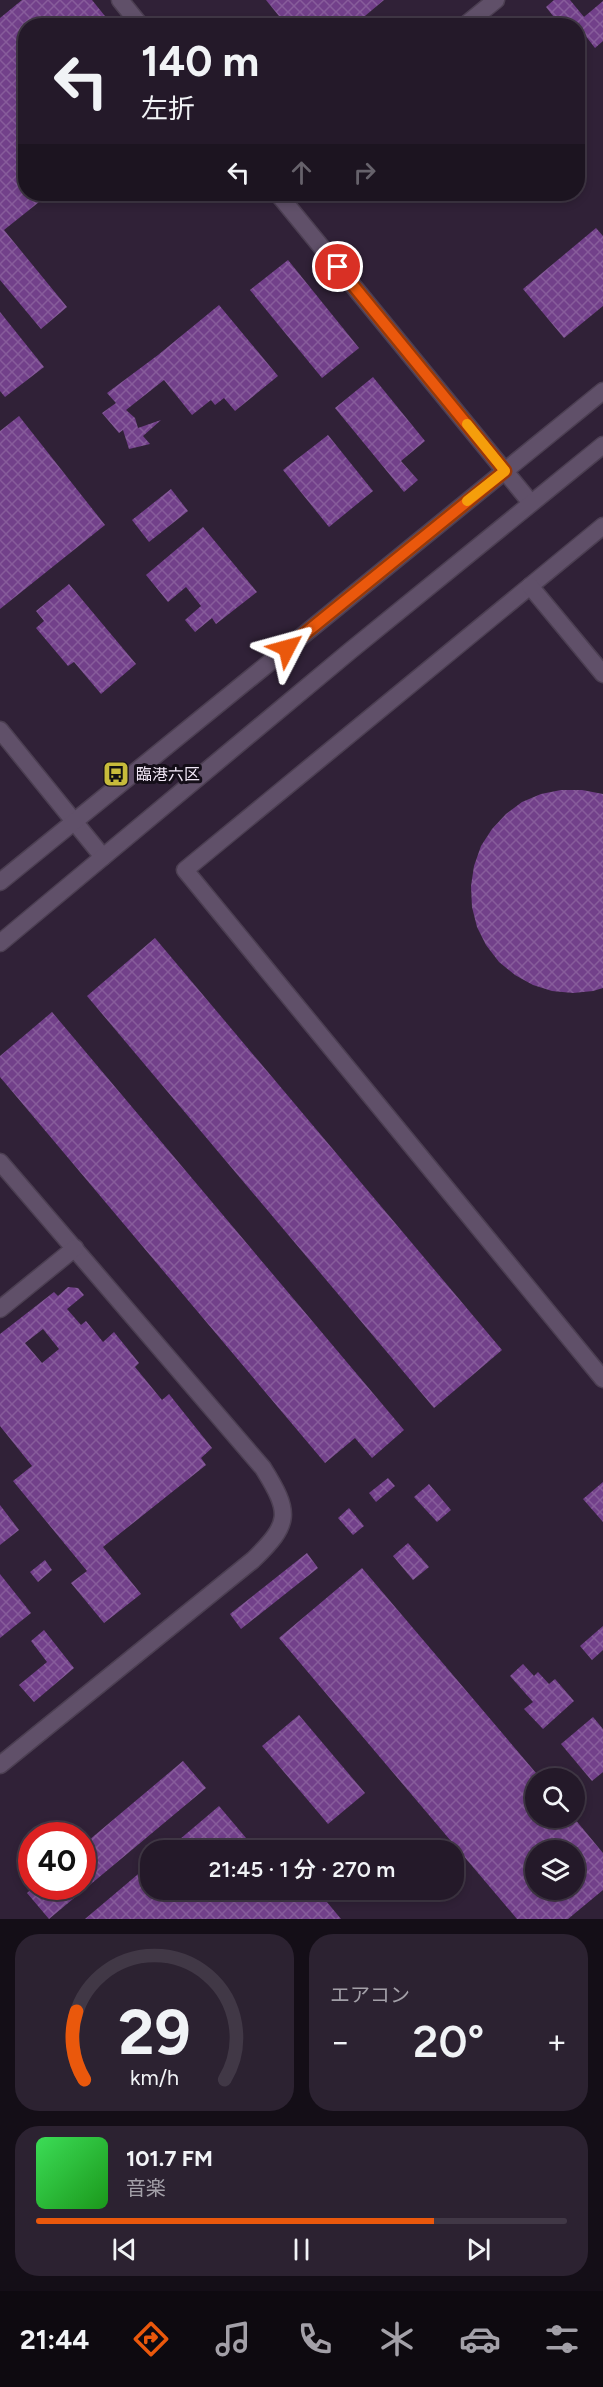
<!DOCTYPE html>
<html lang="ja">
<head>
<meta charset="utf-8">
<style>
  body { margin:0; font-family:Figtree,"Noto Sans JP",sans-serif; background:#2c2231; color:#f1f3f6; height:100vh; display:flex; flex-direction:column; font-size:22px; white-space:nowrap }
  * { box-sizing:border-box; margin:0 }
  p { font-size:20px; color:#a3a0a8 }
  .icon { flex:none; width:33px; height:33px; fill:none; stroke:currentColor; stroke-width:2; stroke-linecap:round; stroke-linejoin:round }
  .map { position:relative; height:1919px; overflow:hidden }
  .panel { display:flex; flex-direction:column; gap:15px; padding:15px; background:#140e17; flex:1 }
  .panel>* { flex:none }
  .guide { position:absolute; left:18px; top:18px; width:567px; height:183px; border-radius:24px; box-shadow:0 3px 9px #0003,0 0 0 2px #413846; background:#241929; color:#f1f3f6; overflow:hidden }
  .fabs { position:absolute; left:525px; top:1768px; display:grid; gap:12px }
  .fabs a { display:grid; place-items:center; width:60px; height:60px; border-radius:50%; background:#241929; box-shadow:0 3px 9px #0003,0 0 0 2px #413846; font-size:30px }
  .speed { position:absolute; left:18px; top:1822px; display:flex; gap:12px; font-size:30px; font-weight:700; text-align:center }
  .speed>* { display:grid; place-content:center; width:78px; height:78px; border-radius:50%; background:#241929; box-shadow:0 3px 9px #0003,0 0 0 2px #413846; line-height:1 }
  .speed .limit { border:9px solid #d22; background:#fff; color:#111 }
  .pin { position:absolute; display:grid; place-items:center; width:51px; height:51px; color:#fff; margin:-26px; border:3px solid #fff; border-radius:50%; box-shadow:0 2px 6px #0007 }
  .me { position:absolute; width:66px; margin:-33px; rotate:51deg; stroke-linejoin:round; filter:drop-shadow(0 0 4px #0008) }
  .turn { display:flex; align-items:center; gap:21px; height:126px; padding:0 24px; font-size:27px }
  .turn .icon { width:78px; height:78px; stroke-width:2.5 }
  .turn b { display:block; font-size:42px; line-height:51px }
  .lanes { display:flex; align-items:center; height:57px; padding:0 24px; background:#0003; justify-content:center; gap:30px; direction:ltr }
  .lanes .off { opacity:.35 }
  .big { font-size:45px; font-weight:600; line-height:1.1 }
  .panel .card { flex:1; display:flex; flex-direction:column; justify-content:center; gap:9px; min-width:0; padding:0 21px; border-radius:24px; background:#2c2231 }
  .panel .dial { align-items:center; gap:0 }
  .dial svg { height:156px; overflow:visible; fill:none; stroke:#413846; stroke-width:7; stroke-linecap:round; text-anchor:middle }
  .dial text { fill:#f1f3f6; stroke:none }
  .song { display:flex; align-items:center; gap:18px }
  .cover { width:72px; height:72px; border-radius:9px; background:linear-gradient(135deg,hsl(130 70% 55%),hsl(120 70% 35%)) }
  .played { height:6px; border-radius:3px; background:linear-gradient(90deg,#ea580c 75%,#413846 75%) }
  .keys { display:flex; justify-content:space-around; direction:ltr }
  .heat { display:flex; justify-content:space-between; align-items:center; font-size:33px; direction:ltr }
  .panel .tiles { flex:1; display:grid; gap:15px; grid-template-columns:1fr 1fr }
  .card:last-child { grid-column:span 2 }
  .trip { position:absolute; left:140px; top:1840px; width:324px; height:60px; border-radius:24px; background:#241929; box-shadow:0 3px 9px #0003,0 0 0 2px #413846; font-weight:600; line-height:60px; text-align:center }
  .tab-bar { display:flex; height:96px; justify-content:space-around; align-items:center; background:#0e0a10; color:#a3a0a8 }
  .tab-bar .icon { width:42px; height:42px }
  .tab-bar .selected { color:#ea580c }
  .tab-bar b { font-size:27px; color:#f1f3f6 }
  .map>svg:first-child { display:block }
</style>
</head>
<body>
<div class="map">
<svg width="603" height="1919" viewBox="0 0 603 1919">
  <defs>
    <pattern id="building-cross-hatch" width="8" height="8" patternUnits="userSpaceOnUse" patternTransform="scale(1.5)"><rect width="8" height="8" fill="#72408a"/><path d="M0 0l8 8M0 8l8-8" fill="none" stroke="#875c9b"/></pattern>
  </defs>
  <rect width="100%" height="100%" fill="#302137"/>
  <g fill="url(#building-cross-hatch)" fill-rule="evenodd">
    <path d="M22,0H92L113,26H26V194H49L4,230L67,307L41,329L0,280V18Z"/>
    <path d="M266,0H384L353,26H287Z"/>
    <path d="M554,0H570L584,17L603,1V41L595,48L578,26H561L546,7Z"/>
    <path d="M596,228L603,236V306L564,338L523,289Z"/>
    <path d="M288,260L359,348L322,378L250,290Z"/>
    <path d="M219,305L278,376L235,411L224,398L215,405L211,400L192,415L164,380L126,410L135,418L138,428L161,420L143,436L150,444L129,449L123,430L119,433L102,413L116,403L107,393L158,355Z"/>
    <path d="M0,312L44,367L5,397L0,391Z"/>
    <path d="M373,377L425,441L401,461L418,480L404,492L335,408Z"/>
    <path d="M19,416L105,525L0,609V431Z"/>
    <path d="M328,435L373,491L329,527L283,470Z"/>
    <path d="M171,489L188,511L149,542L132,520Z"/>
    <path d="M203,527L257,592L216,624L212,618L195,632L185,620L201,606L186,587L168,602L146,575Z"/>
    <path d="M69,584L136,664L101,694L74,662L68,666L36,628L44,621L36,611Z"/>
    <path d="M561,790H582L603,794V988L593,991L573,993L552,991L533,985L515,975L499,962L486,945L477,927L472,907L471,886L474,866L481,846L492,829L506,814L522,802L541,794Z"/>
    <path d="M155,938L502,1350L434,1408L87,996Z"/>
    <path d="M52,1012L404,1430L372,1458L355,1438L325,1463L0,1077V1056Z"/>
    <path d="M68,1287L78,1288L84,1295L67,1309L81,1325L86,1321L103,1342L114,1332L139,1363L135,1367L162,1400L169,1394L212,1448L201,1458L206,1465L103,1547L141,1594L104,1623L71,1583L87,1571L13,1481L32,1466L0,1426V1334L54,1292L58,1296ZM43,1329L59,1349L42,1363L25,1343Z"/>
    <path d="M388,1478L395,1486L376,1502L369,1493Z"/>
    <path d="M603,1482V1522L583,1499Z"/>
    <path d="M429,1484L451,1510L437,1522L414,1497Z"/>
    <path d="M0,1505L19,1530L0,1545Z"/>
    <path d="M349,1508L364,1526L353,1535L338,1518Z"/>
    <path d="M408,1543L429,1567L413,1580L393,1556Z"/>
    <path d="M307,1553L318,1568L241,1629L230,1614Z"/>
    <path d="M45,1560L52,1570L38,1582L30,1572Z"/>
    <path d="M362,1568L536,1773V1818H574L603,1853V1890L568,1919H517L279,1638ZM536,1851H574V1890H536Z"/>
    <path d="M0,1574L31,1613L0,1638Z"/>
    <path d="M603,1626V1650L592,1660L580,1646Z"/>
    <path d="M44,1630L74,1668L34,1702L19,1685L47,1662L31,1641Z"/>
    <path d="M523,1664L534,1676L538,1672L549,1684L555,1679L574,1701L543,1729L524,1709L533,1702L510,1676Z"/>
    <path d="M299,1715L365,1793L328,1824L262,1746Z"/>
    <path d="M593,1717L603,1729V1772L592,1781L561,1744Z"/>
    <path d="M183,1761L206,1788L49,1919L27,1893L34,1887H82V1846Z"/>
    <path d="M219,1806L257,1851H166Z"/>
    <path d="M150,1864V1890H317L341,1919H85Z"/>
  </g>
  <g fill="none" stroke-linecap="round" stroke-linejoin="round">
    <g stroke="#4c3f52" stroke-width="19">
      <g id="minor">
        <path d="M120,0L141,26"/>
        <path d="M464,26L496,0"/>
        <path d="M278,194L531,503"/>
        <path d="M603,526L185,870L603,1379"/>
        <path d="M530,586L603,674"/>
        <path d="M0,730L103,857"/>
        <path d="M0,882L603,391"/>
        <path d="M0,943L350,651L603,445"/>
        <path d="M0,1162L263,1468C291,1513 291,1523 253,1560L0,1765"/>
        <path d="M0,1309L75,1248"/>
      </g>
    </g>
    <use href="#minor" stroke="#605069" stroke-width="16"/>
  </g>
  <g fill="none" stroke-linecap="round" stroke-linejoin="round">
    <g stroke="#983908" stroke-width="15">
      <path id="route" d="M287,648L505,471L338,267"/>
    </g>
    <use href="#route" stroke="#ea580c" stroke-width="10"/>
    <path stroke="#f59e0b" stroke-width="10" d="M467,424L505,471L467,501"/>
  </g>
  <defs>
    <g id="bus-square" transform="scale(1.35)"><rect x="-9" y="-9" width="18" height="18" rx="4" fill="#c7bb3b" stroke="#140e18"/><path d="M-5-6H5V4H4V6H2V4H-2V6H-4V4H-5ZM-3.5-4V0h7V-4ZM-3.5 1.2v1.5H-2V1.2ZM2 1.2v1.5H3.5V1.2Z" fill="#111"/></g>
  </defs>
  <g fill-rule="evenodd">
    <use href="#bus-square" x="116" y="774"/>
  </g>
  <g text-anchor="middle" stroke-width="6" stroke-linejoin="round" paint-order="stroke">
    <g font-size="16" fill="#f1e7f6" stroke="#140e18" text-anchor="start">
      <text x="136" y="780">臨港六区</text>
    </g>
  </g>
</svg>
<div class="fabs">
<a><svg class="icon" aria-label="search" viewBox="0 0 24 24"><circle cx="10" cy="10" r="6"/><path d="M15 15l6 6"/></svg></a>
<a><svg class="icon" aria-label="layers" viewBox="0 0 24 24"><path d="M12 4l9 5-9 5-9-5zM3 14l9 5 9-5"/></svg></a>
</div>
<div class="speed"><div class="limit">40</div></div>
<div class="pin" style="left:338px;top:267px;background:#d93025"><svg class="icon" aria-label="arrive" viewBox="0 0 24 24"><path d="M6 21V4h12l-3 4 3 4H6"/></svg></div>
<svg class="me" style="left:287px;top:648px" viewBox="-20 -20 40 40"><path d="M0-17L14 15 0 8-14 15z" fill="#ea580c" stroke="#fff" stroke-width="4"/></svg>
<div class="trip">21:45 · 1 分 · 270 m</div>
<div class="guide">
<div class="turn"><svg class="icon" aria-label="left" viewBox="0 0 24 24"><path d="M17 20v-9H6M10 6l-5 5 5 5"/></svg><div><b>140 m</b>左折</div></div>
<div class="lanes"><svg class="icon" aria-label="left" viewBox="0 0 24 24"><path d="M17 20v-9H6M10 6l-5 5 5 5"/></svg><svg class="icon off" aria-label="ahead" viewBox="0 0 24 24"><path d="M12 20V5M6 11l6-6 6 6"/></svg><svg class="icon off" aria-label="right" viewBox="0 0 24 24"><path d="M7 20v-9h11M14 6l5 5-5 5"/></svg></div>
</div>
</div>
<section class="panel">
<div class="tiles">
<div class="card dial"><svg viewBox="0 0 100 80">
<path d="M14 69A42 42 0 1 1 86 69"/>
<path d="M14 69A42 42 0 0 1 10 34" stroke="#ea580c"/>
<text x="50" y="56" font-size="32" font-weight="700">29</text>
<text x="50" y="72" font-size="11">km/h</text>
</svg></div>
<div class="card"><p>エアコン</p>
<div class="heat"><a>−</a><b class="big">20°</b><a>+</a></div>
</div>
<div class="card">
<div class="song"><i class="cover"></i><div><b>101.7 FM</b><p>音楽</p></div></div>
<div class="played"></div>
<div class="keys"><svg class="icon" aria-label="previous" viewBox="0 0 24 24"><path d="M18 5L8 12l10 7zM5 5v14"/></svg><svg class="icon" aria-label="pause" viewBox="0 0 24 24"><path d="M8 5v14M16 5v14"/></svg><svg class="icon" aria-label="next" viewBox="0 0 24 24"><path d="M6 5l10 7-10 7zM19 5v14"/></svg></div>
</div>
</div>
</section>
<nav class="tab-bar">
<b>21:44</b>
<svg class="icon selected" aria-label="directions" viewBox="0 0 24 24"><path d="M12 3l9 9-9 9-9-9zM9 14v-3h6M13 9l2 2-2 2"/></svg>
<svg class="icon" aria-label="music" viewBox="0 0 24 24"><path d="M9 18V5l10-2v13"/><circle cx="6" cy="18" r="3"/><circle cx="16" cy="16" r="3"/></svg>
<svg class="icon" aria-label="phone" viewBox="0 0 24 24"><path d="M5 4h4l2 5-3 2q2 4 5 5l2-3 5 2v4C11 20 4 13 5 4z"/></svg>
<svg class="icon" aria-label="climate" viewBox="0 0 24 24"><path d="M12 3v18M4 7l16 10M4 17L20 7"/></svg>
<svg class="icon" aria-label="car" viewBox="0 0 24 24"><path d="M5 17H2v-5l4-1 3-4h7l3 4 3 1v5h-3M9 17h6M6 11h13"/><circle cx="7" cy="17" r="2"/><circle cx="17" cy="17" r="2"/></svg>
<svg class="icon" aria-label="filters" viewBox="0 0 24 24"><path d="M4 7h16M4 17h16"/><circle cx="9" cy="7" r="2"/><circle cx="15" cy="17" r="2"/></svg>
</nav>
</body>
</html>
